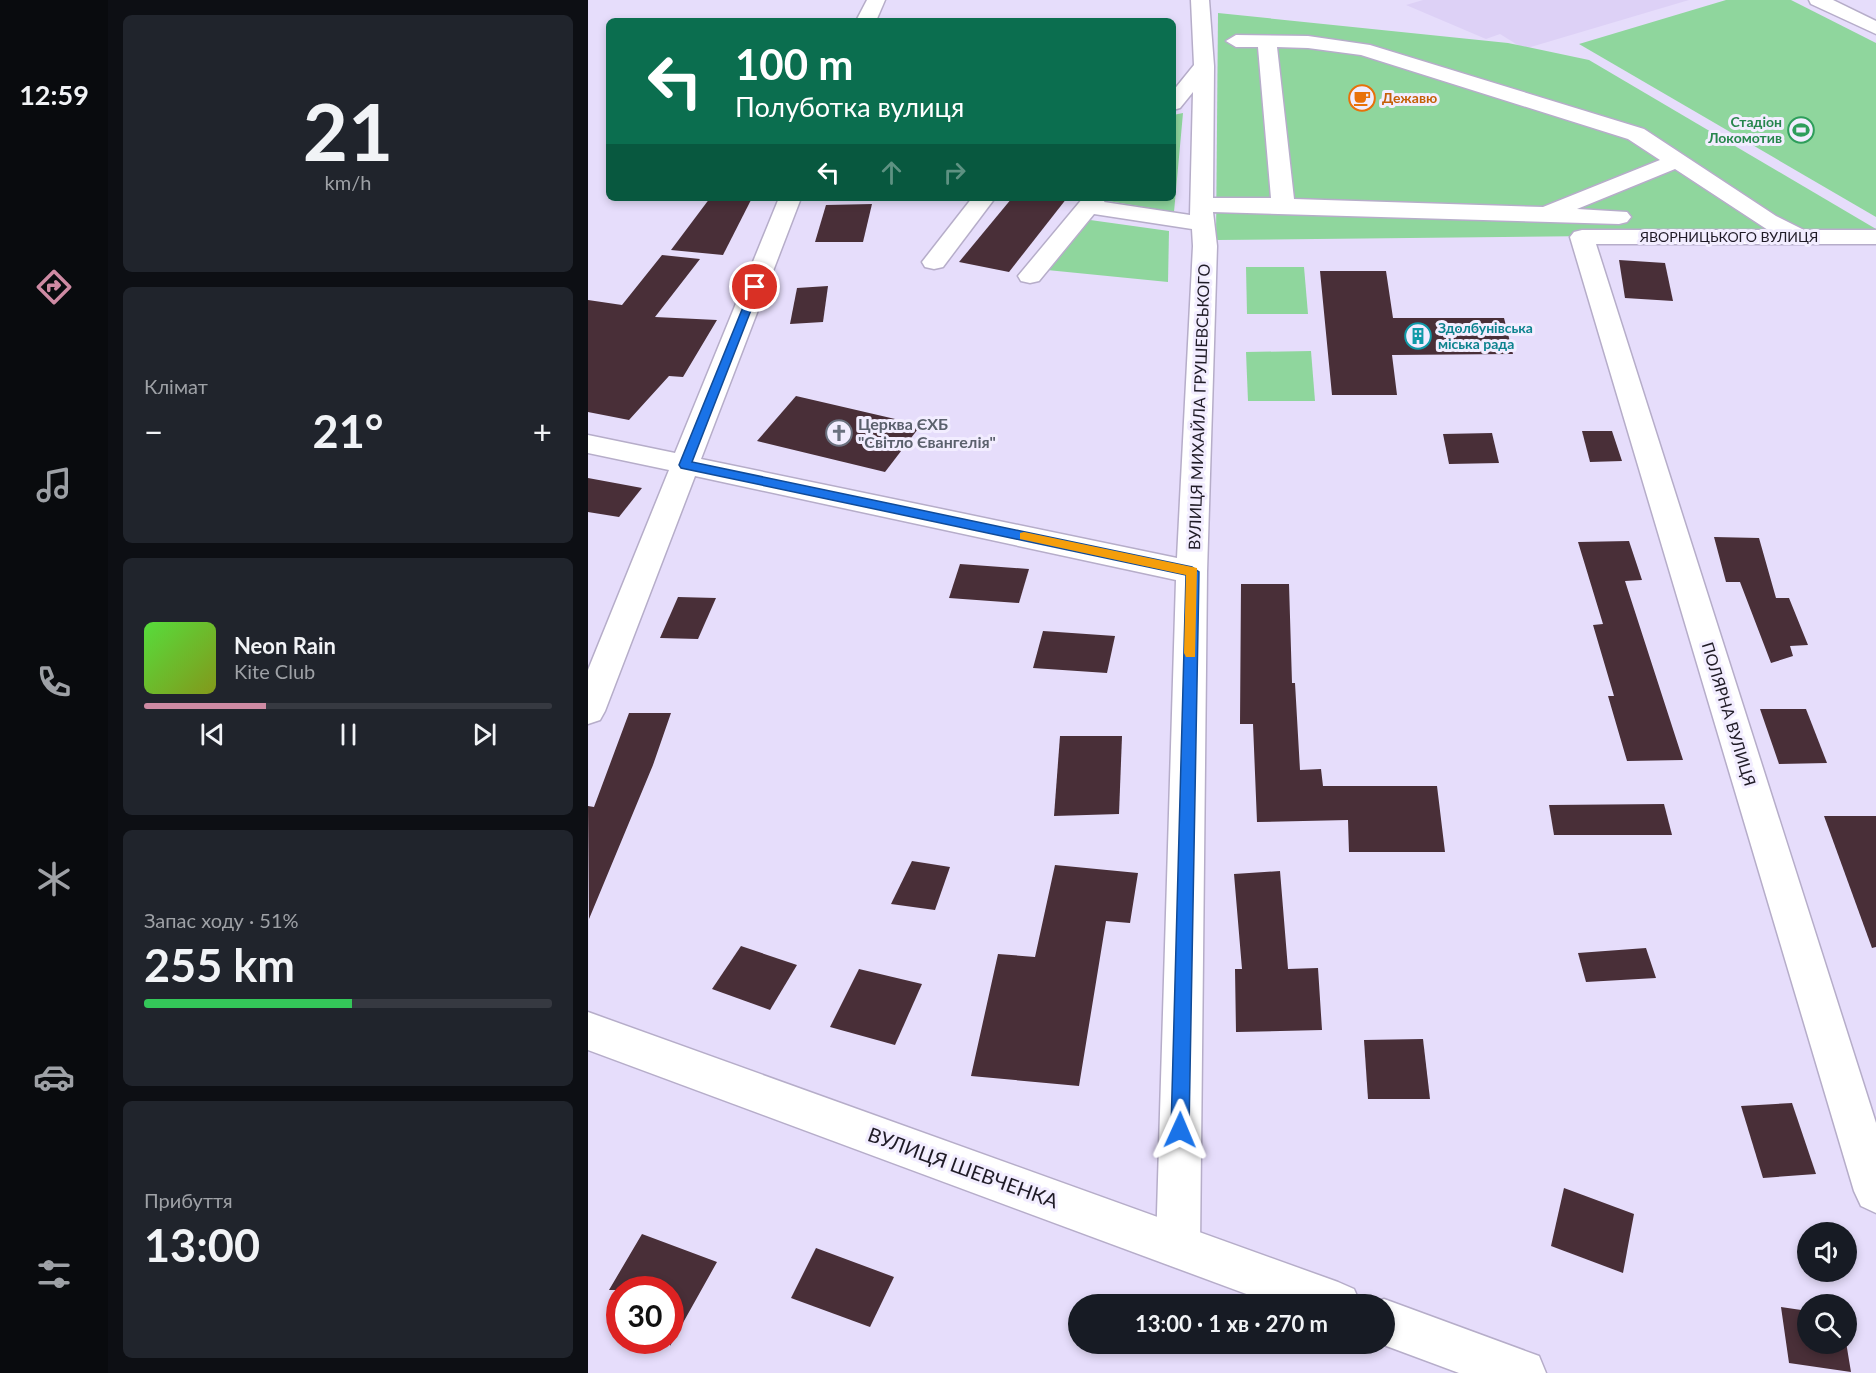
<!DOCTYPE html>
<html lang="uk">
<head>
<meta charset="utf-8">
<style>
  body { margin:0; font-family:Lato,sans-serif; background:#20242c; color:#f1f3f6; height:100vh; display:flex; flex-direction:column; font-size:22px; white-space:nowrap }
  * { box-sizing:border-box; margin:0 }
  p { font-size:20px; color:#9ea1a6 }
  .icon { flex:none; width:33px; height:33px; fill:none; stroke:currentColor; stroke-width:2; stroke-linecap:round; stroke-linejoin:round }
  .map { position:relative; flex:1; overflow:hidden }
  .drawer { display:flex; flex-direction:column; gap:15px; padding:15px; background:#0d0f14; width:480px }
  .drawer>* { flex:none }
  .banner { position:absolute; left:18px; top:18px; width:570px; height:183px; border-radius:9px; box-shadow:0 3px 9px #0003; background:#0b6e4f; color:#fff; overflow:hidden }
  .tools { position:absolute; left:1209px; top:1222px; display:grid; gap:12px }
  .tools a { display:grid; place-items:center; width:60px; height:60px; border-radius:50%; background:#171b24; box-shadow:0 3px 9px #0003; font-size:30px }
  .speed { position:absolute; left:18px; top:1276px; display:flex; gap:12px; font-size:30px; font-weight:700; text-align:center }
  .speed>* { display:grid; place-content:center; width:78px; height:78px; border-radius:50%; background:#171b24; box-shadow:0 3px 9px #0003; line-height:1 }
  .speed .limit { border:9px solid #d22; background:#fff; color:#111 }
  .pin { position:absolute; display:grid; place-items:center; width:51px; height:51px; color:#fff; margin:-26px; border:3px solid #fff; border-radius:50%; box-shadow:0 2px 6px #0007 }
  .me { position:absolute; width:66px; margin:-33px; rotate:1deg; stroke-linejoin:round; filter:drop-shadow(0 0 4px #0008) }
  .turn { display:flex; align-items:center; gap:21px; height:126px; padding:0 30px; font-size:27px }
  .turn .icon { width:78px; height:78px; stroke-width:2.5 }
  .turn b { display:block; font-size:42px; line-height:51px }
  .lanes { display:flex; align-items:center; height:57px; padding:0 30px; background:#0003; justify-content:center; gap:30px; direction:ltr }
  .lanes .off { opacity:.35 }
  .big { font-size:45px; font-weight:700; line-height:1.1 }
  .drawer .widget { flex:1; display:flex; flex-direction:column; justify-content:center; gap:9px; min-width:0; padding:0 21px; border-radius:9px; background:#20242c }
  .drawer .dial { align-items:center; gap:0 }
  .dial b { font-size:78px; line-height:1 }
  .song { display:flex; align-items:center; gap:18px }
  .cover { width:72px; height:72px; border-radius:9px; background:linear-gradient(135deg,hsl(110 70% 55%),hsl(70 70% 35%)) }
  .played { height:6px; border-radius:3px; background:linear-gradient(90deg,#ce8aa3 30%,#363941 30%) }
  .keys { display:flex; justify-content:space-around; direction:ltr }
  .heat { display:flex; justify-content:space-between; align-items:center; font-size:33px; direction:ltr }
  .charge { height:9px; border-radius:4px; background:linear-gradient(90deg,#34c759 51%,#363941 0) }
  .trip { position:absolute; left:480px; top:1294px; width:327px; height:60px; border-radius:30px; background:#171b24; box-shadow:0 3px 9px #0003; font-weight:700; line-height:60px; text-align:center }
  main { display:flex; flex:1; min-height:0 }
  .tabs { display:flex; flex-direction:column; width:108px; justify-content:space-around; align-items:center; background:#090b0e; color:#9ea1a6 }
  .tabs .icon { width:42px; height:42px }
  .tabs .active { color:#ce8aa3 }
  .tabs b { font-size:27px; color:#f1f3f6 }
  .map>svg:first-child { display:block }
</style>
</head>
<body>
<main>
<nav class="tabs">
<b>12:59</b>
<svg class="icon active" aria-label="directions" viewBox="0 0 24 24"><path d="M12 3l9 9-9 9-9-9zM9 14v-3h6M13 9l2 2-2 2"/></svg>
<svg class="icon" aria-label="music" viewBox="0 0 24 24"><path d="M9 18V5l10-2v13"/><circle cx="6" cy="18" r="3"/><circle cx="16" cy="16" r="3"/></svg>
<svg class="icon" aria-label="phone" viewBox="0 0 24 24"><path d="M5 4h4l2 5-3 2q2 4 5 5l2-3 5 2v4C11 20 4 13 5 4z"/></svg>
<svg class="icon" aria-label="climate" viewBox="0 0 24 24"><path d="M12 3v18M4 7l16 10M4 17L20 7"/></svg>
<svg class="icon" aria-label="car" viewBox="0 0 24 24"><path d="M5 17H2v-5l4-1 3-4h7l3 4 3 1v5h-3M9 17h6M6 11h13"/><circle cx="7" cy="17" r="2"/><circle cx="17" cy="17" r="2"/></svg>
<svg class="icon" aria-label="filters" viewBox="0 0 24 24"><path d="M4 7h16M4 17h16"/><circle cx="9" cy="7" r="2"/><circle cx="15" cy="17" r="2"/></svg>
</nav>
<section class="drawer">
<div class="widget dial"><b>21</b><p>km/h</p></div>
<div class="widget"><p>Клімат</p>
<div class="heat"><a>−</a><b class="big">21°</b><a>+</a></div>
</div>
<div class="widget">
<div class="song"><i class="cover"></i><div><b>Neon Rain</b><p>Kite Club</p></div></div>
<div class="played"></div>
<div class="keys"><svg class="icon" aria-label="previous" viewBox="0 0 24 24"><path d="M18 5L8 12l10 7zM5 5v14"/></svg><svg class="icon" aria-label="pause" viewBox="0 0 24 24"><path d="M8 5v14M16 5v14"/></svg><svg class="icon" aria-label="next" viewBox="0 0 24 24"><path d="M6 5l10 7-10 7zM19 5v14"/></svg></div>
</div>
<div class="widget"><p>Запас ходу · 51%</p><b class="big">255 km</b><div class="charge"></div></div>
<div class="widget"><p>Прибуття</p><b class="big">13:00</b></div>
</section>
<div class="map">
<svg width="1288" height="1373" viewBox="0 0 1288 1373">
  <rect width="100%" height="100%" fill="#e6ddfb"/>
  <path fill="#ddd1f6" d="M835,0H1101L936,49L912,34L898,39L818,5Z"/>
  <g fill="#8fd69d">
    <path d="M1138,0H1203L1288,43V217L991,44Z"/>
    <path d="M630,13L920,43L1001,60L1288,229V233L628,240Z"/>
    <path d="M595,113L586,212L514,200L516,198H585V115Z"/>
    <path d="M495,219L581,231L580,282L459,270Z"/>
    <path d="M658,267H716L720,314H659Z"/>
    <path d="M723,351L727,401H660L658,352Z"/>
  </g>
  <g fill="#492f38">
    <path d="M122,198H164L135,255L83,250Z"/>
    <path d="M424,198H479L421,272L371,262Z"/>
    <path d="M284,204L275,242H227L238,205Z"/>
    <path d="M74,255L112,259L67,317L129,320L95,377L81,376L41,420L0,412V300L34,305Z"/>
    <path d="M1031,260L1077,263L1085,301L1037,298Z"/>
    <path d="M732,271H798L805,318H916L925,354L804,355L809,395H744Z"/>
    <path d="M240,286L235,322L202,324L209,288Z"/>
    <path d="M208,396L333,425L297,472L169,441Z"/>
    <path d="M994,431H1024L1034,461L1002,462Z"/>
    <path d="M904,433L911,463L861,464L855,434Z"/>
    <path d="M0,478L54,488L31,517L0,512Z"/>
    <path d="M1126,537L1171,538L1188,598H1201L1220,645L1202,646L1205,656L1183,663L1152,582H1138Z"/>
    <path d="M1041,541L1054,580L1037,581L1095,760L1039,761L1020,696H1026L1005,625L1015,624L990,542Z"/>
    <path d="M372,564L441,569L431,603L361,598Z"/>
    <path d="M653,584H701L704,683H707L712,770L733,769L735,786H849L857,852H761L760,820L669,822L665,724H652Z"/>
    <path d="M90,597L128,598L110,639L72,638Z"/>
    <path d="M455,631L527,636L519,673L445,668Z"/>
    <path d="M1172,709H1218L1239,763L1191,764Z"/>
    <path d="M41,713H83L65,765L1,919L0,806L6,807Z"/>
    <path d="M472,736H534L531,814L466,816Z"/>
    <path d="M1076,804L1084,835H966L961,805Z"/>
    <path d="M1236,816H1288V947L1284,948Z"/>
    <path d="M324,861L362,867L347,910L303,904Z"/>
    <path d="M467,865L550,873L542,923L518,921L491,1086L383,1076L410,954L447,957Z"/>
    <path d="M692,871L700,969L730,968L734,1030L648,1032L647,969H654L646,874Z"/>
    <path d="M153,946L209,965L182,1010L124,989Z"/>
    <path d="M1058,948L1068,978L998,982L990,953Z"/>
    <path d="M271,969L334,984L307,1045L242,1027Z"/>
    <path d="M835,1039L842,1099H780L776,1040Z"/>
    <path d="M1204,1103L1228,1174L1175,1178L1153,1106Z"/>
    <path d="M976,1188L1046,1214L1035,1273L963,1246Z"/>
    <path d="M54,1234L129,1262L82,1346V1290H21Z"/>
    <path d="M228,1248L306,1277L282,1327L203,1298Z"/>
    <path d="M1193,1307L1220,1311V1344L1258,1342L1263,1372L1201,1363Z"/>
  </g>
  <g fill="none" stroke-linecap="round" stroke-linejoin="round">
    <g stroke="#b6adc9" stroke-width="3">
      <g id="minor">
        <path d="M279,0H297L288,21H268Z"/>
        <path d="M603,0H621L626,66L625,198H683L670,47H648L638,41L648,35L720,36L782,45L1056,129L1188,216L1216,230H1288V244H1008L1288,1123V1213L1273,1206L1266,1191L982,237L986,232L994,230H1180L1087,169L989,209L1039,212L1043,217L1039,222L1031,224L625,212L629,246L619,572L612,1246L606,1262L590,1268L574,1262L568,1246L588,580L107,476L17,711L12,720L0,724V670L81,470L0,453V435L87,453L191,198H213L113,459L589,558L605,246L604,229L506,214L451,281L442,283L433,281L430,276L495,198H518L516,202L602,215L605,92L592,108L585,110V91L606,65ZM689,47L720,48L773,55L1040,139L1072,160L955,207L706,199Z"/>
        <path d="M1221,0H1245L1288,21V34L1223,4Z"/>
        <path d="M384,198H407L355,267L346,269L337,267L334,262Z"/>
      </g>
    </g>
    <g stroke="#b6adc9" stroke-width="3">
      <g id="major">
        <path d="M0,1012L750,1282L766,1289L773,1305H688L0,1050Z"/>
        <path d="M796,1299L951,1356L958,1373H871L793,1344H796V1305H781Z"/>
      </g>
    </g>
    <use href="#minor" fill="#fff" fill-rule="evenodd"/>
    <use href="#major" fill="#fff" fill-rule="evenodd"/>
  </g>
  <path fill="#1a73e8" stroke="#114b97" stroke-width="1.5" d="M164,285L172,287L104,462L604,567L611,572L601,1130L598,1136L592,1138L586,1136L583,1130L598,575L93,468L91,465Z"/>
  <path fill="#f59e0b" d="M436,532L609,568L607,657H598L596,653L598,575L432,539V533Z"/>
  <defs>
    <g id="cafe-ring" transform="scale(1.35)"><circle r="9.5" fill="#f2edff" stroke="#e8710a" stroke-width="1.5"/><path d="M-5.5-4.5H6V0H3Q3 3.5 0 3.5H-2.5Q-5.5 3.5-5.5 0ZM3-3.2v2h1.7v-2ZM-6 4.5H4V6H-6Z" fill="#e8710a"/></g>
    <g id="stadium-ring" transform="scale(1.35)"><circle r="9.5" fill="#f2edff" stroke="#2e9e5b" stroke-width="1.5"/><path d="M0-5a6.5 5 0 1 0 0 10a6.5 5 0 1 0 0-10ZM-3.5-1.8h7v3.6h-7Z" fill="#2e9e5b"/></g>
    <g id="building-ring" transform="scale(1.35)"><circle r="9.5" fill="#f2edff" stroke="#0f9aa8" stroke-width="1.5"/><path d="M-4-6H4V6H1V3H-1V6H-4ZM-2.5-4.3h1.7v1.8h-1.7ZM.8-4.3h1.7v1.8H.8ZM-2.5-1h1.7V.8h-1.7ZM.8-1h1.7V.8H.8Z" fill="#0f9aa8"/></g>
    <g id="church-ring" transform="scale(1.35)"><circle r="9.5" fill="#f2edff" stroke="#6b7280" stroke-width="1.5"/><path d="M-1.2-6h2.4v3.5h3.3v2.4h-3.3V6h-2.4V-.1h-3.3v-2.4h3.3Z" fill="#6b7280"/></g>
  </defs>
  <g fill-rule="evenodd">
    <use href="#cafe-ring" x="774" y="98"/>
    <use href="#stadium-ring" x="1213" y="130"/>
    <use href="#building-ring" x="830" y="336"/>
    <use href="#church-ring" x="251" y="433"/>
  </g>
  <g text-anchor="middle" stroke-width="6" stroke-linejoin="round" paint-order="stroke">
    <g font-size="14" font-weight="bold" fill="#c56008" stroke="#f2edff" text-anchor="start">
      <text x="794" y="103">Дежавю</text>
    </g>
    <g font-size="14" font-weight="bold" fill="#27864d" stroke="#f2edff" text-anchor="end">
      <text x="1194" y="127">Стадіон<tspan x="1194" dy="16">Локомотив</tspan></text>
    </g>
    <g font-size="14" fill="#1f1b26" stroke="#f2edff">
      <text x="1141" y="242">ЯВОРНИЦЬКОГО ВУЛИЦЯ</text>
    </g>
    <g font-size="14" font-weight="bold" fill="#0d838f" stroke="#f2edff" text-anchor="start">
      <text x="850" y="333">Здолбунівська<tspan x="850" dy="16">міська рада</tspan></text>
    </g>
    <g font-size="16" fill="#1f1b26" stroke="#f2edff">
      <text transform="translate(611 407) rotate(-88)" y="6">ВУЛИЦЯ МИХАЙЛА ГРУШЕВСЬКОГО</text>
      <text transform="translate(1141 714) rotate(73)" y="6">ПОЛЯРНА ВУЛИЦЯ</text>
    </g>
    <g font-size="16" font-weight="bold" fill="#5b616d" stroke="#f2edff" text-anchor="start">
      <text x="270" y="430">Церква ЄХБ<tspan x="270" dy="18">"Світло Євангелія"</tspan></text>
    </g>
    <g font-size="20" fill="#1f1b26" stroke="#f2edff">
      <text transform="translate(375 1168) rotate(20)" y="7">ВУЛИЦЯ ШЕВЧЕНКА</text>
    </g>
  </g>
</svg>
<div class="tools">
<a><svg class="icon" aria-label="sound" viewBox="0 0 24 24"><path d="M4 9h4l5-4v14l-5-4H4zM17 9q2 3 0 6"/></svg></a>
<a><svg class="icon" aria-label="search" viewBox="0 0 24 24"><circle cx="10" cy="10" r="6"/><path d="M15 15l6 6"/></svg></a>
</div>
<div class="speed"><div class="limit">30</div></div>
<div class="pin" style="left:167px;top:287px;background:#d93025"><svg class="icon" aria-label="arrive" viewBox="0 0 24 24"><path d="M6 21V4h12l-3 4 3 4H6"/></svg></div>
<svg class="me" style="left:592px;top:1130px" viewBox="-20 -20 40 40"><path d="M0-17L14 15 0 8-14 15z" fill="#1a73e8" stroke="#fff" stroke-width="4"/></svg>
<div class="trip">13:00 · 1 хв · 270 m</div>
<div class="banner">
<div class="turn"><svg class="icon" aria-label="left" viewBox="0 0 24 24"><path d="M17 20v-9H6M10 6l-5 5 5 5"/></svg><div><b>100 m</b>Полуботка вулиця</div></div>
<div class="lanes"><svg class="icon" aria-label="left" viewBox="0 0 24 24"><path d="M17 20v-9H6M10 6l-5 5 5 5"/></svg><svg class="icon off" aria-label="ahead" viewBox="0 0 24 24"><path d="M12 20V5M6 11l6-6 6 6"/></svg><svg class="icon off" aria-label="right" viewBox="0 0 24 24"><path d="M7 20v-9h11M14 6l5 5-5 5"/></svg></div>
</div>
</div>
</main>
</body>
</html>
